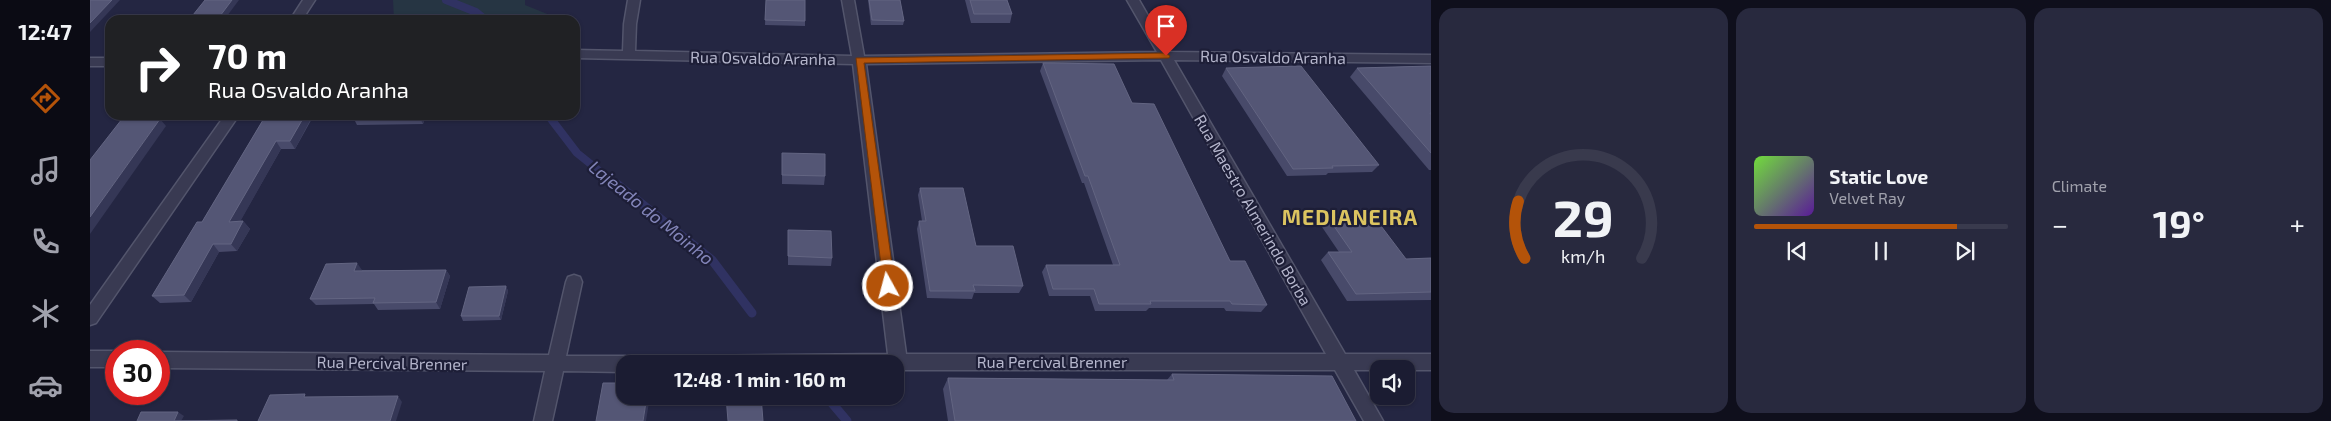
<!DOCTYPE html>
<html lang="en">
<head>
<meta charset="utf-8">
<style>
  body { margin:0; font-family:"Exo 2",sans-serif; background:#28293e; color:#f1f3f6; height:100vh; display:flex; flex-direction:column; font-size:19px; white-space:nowrap }
  * { box-sizing:border-box; margin:0 }
  p { font-size:16px; color:#a0a1ac }
  .icon { flex:none; width:28px; height:28px; fill:none; stroke:currentColor; stroke-width:2; stroke-linecap:round; stroke-linejoin:round }
  .map { position:relative; flex:1; overflow:hidden }
  .sheet { display:flex; flex-direction:column; gap:8px; padding:8px; background:#0f0f1c; width:900px }
  .sheet>* { flex:none }
  .hud { position:absolute; left:15px; top:15px; width:475px; height:105px; border-radius:15px; box-shadow:0 1px 4px #0004,0 0 0 1px #393a4d; background:#202124; color:#fff; overflow:hidden }
  .buttons { position:absolute; left:1280px; top:360px; display:grid; gap:10px }
  .buttons a { display:grid; place-items:center; width:45px; height:45px; border-radius:10px; background:#1b1c32; box-shadow:0 1px 4px #0004,0 0 0 1px #393a4d; font-size:25px }
  .speed { position:absolute; left:15px; top:340px; display:flex; gap:10px; font-size:25px; font-weight:700; text-align:center }
  .speed>* { display:grid; place-content:center; width:65px; height:65px; border-radius:50%; background:#1b1c32; box-shadow:0 1px 4px #0004,0 0 0 1px #393a4d; line-height:1 }
  .speed .limit { border:8px solid #d22; background:#fff; color:#111 }
  .pin { position:absolute; display:grid; place-items:center; width:42px; height:42px; color:#fff; margin:-51px -21px; border-radius:50% 50% 50% 0; rotate:-45deg; box-shadow:0 0 5px #0007 }
  .pin .icon { rotate:45deg }
  .me { position:absolute; width:55px; margin:-28px; rotate:353deg; stroke-linejoin:round; filter:drop-shadow(0 0 4px #0008) }
  .turn { display:flex; align-items:center; gap:18px; height:105px; padding:0 20px; font-size:22px }
  .turn .icon { width:65px; height:65px; stroke-width:2.5 }
  .turn b { display:block; font-size:35px; line-height:42px }
  .big { font-size:38px; font-weight:700; line-height:1.1 }
  .sheet .widget { flex:1; display:flex; flex-direction:column; justify-content:center; gap:8px; min-width:0; padding:0 18px; border-radius:15px; background:#28293e }
  .sheet .dial { align-items:center; gap:0 }
  .dial svg { height:130px; overflow:visible; fill:none; stroke:#393a4d; stroke-width:7; stroke-linecap:round; text-anchor:middle }
  .dial text { fill:#f1f3f6; stroke:none }
  .song { display:flex; align-items:center; gap:15px }
  .cover { width:60px; height:60px; border-radius:8px; background:linear-gradient(135deg,hsl(100 70% 55%),hsl(270 70% 35%)) }
  .played { height:5px; border-radius:2px; background:linear-gradient(90deg,#b45309 80%,#393a4d 80%) }
  .keys { display:flex; justify-content:space-around; direction:ltr }
  .heat { display:flex; justify-content:space-between; align-items:center; font-size:28px; direction:ltr }
  .sheet .tiles { flex:1; display:grid; gap:8px; grid-template-columns:repeat(3,1fr) }
  .trip { position:absolute; left:526px; top:355px; width:288px; height:50px; border-radius:15px; background:#1b1c32; box-shadow:0 1px 4px #0004,0 0 0 1px #393a4d; font-weight:700; line-height:50px; text-align:center }
  main { display:flex; flex:1; min-height:0 }
  .tabs { display:flex; flex-direction:column; width:90px; justify-content:space-around; align-items:center; background:#0b0b14; color:#a0a1ac }
  .tabs .icon { width:35px; height:35px }
  .tabs .active { color:#b45309 }
  .tabs b { font-size:22px; color:#f1f3f6 }
  .map>svg:first-child { display:block }
</style>
</head>
<body>
<main>
<nav class="tabs">
<b>12:47</b>
<svg class="icon active" aria-label="directions" viewBox="0 0 24 24"><path d="M12 3l9 9-9 9-9-9zM9 14v-3h6M13 9l2 2-2 2"/></svg>
<svg class="icon" aria-label="music" viewBox="0 0 24 24"><path d="M9 18V5l10-2v13"/><circle cx="6" cy="18" r="3"/><circle cx="16" cy="16" r="3"/></svg>
<svg class="icon" aria-label="phone" viewBox="0 0 24 24"><path d="M5 4h4l2 5-3 2q2 4 5 5l2-3 5 2v4C11 20 4 13 5 4z"/></svg>
<svg class="icon" aria-label="climate" viewBox="0 0 24 24"><path d="M12 3v18M4 7l16 10M4 17L20 7"/></svg>
<svg class="icon" aria-label="car" viewBox="0 0 24 24"><path d="M5 17H2v-5l4-1 3-4h7l3 4 3 1v5h-3M9 17h6M6 11h13"/><circle cx="7" cy="17" r="2"/><circle cx="17" cy="17" r="2"/></svg>
</nav>
<div class="map">
<svg width="1341" height="421" viewBox="0 0 1341 421">
  <rect width="100%" height="100%" fill="#242642"/>
  <path fill="#263543" d="M303,0H435V5L472,20H304Z"/>
  <g fill="none" stroke-linecap="round" stroke-linejoin="round">
    <g stroke="#303262" stroke-width="8">
      <path d="M356,0L386,12L396,20"/>
      <path d="M458,115L487,153L528,186"/>
    </g>
    <g stroke="#303262" stroke-width="9">
      <path d="M527,184L622,260L662,313"/>
      <path d="M732,396L741,402L757,421"/>
    </g>
    <g stroke="#53556c" stroke-width="3">
      <g id="minor">
        <path d="M213,0H225L212,20H200Z"/>
        <path d="M538,0H550L546,24L545,51L762,56L752,0H764L774,56L1067,52L1037,0H1049L1079,52L1341,55V63L1084,60L1255,354H1341V370H1264L1293,421H1274L1245,370H805V364H574L577,358L583,356L798,354L763,64L485,58V50L533,51L534,24ZM1071,60L1236,354H816L776,64Z"/>
        <rect x="0" y="58" width="20" height="8"/>
        <path d="M135,115H149L6,323L0,325V305Z"/>
        <path d="M484,275L490,277L492,282L476,356H535L541,358L544,364H535V372L473,371L462,421H444L455,371L69,368V352L459,355L476,282L478,277Z"/>
        <rect x="0" y="351" width="26" height="16"/>
      </g>
    </g>
    <use href="#minor" fill="#393a52" fill-rule="evenodd"/>
  </g>
  <g fill="#484a6a">
    <path d="M676,0H715V26L675,25Z"/>
    <path d="M778,0H810L814,21L813,25H781Z"/>
    <path d="M875,0H917L922,14L920,23H881Z"/>
    <path d="M953,63L1042,103L1140,261L1177,305L1171,312L1136,311L1134,308H1059L1056,311H1005L1000,296H959L952,272L956,265H1023L994,183H992L950,71Z"/>
    <path d="M1341,66V170H1339L1260,77L1267,68Z"/>
    <path d="M1136,68L1289,165L1282,172L1238,173L1236,175L1197,176L1132,76Z"/>
    <path d="M176,115H240H224L205,149H191L150,221H153L160,229L147,251L129,252L101,302L70,303L62,296L112,222Z"/>
    <path d="M336,115L333,124L267,125L263,117Z"/>
    <path d="M692,153L735,176L734,185L692,184Z"/>
    <path d="M830,188L886,246L933,286L929,293H884L882,299L837,298L827,229L829,221H832L828,195Z"/>
    <path d="M1239,219L1316,259L1341,258V300L1257,301L1231,260L1238,252H1249L1232,227Z"/>
    <path d="M698,230L742,258L741,266L698,265Z"/>
    <path d="M272,270H356L360,276L350,309L288,310L284,304L226,305L220,299Z"/>
    <path d="M416,286L418,291L411,320L373,321L371,316Z"/>
    <path d="M1082,374L1266,421H858L853,389L858,378L1077,380Z"/>
  </g>
  <g fill="#353756">
    <path d="M22,0H30L0,32V23Z"/>
    <path d="M142,0H149L134,20H127Z"/>
    <path d="M215,115H223L205,149L200,141Z"/>
    <path d="M330,115H336L333,124L329,116Z"/>
    <path d="M70,119L76,126L0,234V217Z"/>
    <path d="M186,141L191,149L146,229L139,222Z"/>
    <path d="M153,221L160,229L147,251L141,244Z"/>
    <path d="M123,244L129,252L101,302L94,295Z"/>
    <path d="M267,263L272,270L269,278L264,271Z"/>
    <path d="M356,270L360,276L350,309L346,302Z"/>
    <path d="M416,286L418,291L411,320L409,316Z"/>
    <path d="M308,396L312,402L306,421H300Z"/>
    <path d="M557,396H560L556,421H553Z"/>
    <path d="M88,412L94,416L91,421H84Z"/>
  </g>
  <g fill="#545675" stroke="#636582">
    <path d="M0,0H22L0,23Z"/>
    <path d="M115,0H142L127,20H99Z"/>
    <path d="M676,0H715V21L675,20Z"/>
    <path d="M779,0H810L814,21L782,20Z"/>
    <path d="M880,0H917L922,14H884Z"/>
    <path d="M953,63L1024,64L1042,103L1064,104L1140,261H1155L1177,305L1142,304L1140,301H1060L1061,304H1009L1004,289H963L956,265H1030L998,176H995Z"/>
    <path d="M1211,66L1289,165L1242,166L1243,168L1203,169L1136,68Z"/>
    <path d="M1341,66V113H1340L1341,115V153L1267,68Z"/>
    <path d="M176,115H215L200,141H186L139,222L153,221L141,244H123L94,295L62,296L107,222H112Z"/>
    <path d="M264,115H330L329,116L263,117Z"/>
    <path d="M32,119H70L0,217V160Z"/>
    <path d="M692,153L735,154V176L692,175Z"/>
    <path d="M830,188H873L886,246H923L933,286L883,285L885,291H840L829,221H836Z"/>
    <path d="M1285,218L1316,259L1341,258V292L1266,294L1238,252H1262L1239,219Z"/>
    <path d="M698,230L741,231L742,258L698,256Z"/>
    <path d="M267,263L264,271L356,270L346,302L283,303L285,298L220,299L236,264Z"/>
    <path d="M416,286L409,316H371L379,287Z"/>
    <path d="M1082,374L1242,376L1266,421H865L858,378L1084,380Z"/>
    <path d="M513,383H535V396H557L553,421H506Z"/>
    <path d="M215,394L214,397L308,396L300,421H168L180,395Z"/>
    <path d="M636,396H671L673,421H638Z"/>
    <path d="M51,412H88L84,421L147,420V421H47Z"/>
  </g>
  <path fill="#b45309" stroke="#753606" d="M1076,53L1080,56L1079,58L774,63L805,286L803,290H794L766,58Z"/>
  <g text-anchor="middle" stroke-width="4.5" stroke-linejoin="round" paint-order="stroke">
    <g font-size="16" fill="#b5b6cc" stroke="#1d1e37">
      <text transform="translate(1183 57) rotate(1)" y="6">Rua Osvaldo Aranha</text>
      <text transform="translate(673 58) rotate(1)" y="6">Rua Osvaldo Aranha</text>
      <text transform="translate(1163 210) rotate(60)" y="6">Rua Maestro Almerindo Borba</text>
      <text x="962" y="368">Rua Percival Brenner</text>
      <text transform="translate(302 363) rotate(1)" y="6">Rua Percival Brenner</text>
    </g>
    <g font-size="18" font-style="italic" fill="#8385b9" stroke="#1d1e37">
      <text transform="translate(561 213) rotate(39)" y="6">Lajeado do Moinho</text>
    </g>
    <g font-size="21" font-weight="bold" letter-spacing="1" fill="#dcc460" stroke="#1d1e37">
      <text x="1260" y="225">MEDIANEIRA</text>
    </g>
  </g>
</svg>
<div class="buttons">
<a><svg class="icon" aria-label="sound" viewBox="0 0 24 24"><path d="M4 9h4l5-4v14l-5-4H4zM17 9q2 3 0 6"/></svg></a>
</div>
<div class="speed"><div class="limit">30</div></div>
<div class="pin" style="left:1076px;top:56px;background:#d93025"><svg class="icon" aria-label="arrive" viewBox="0 0 24 24"><path d="M6 21V4h12l-3 4 3 4H6"/></svg></div>
<svg class="me" style="left:798px;top:286px" viewBox="-20 -20 40 40"><circle r="17" fill="#b45309" stroke="#fff" stroke-width="3"/><path d="M0-11L8 9 0 5-8 9z" fill="#fff"/></svg>
<div class="trip">12:48 · 1 min · 160 m</div>
<div class="hud">
<div class="turn"><svg class="icon" aria-label="right" viewBox="0 0 24 24"><path d="M7 20v-9h11M14 6l5 5-5 5"/></svg><div><b>70 m</b>Rua Osvaldo Aranha</div></div>
</div>
</div>
<section class="sheet">
<div class="tiles">
<div class="widget dial"><svg viewBox="0 0 100 80">
<path d="M14 69A42 42 0 1 1 86 69"/>
<path d="M14 69A42 42 0 0 1 10 34" stroke="#b45309"/>
<text x="50" y="56" font-size="32" font-weight="700">29</text>
<text x="50" y="72" font-size="11">km/h</text>
</svg></div>
<div class="widget">
<div class="song"><i class="cover"></i><div><b>Static Love</b><p>Velvet Ray</p></div></div>
<div class="played"></div>
<div class="keys"><svg class="icon" aria-label="previous" viewBox="0 0 24 24"><path d="M18 5L8 12l10 7zM5 5v14"/></svg><svg class="icon" aria-label="pause" viewBox="0 0 24 24"><path d="M8 5v14M16 5v14"/></svg><svg class="icon" aria-label="next" viewBox="0 0 24 24"><path d="M6 5l10 7-10 7zM19 5v14"/></svg></div>
</div>
<div class="widget"><p>Climate</p>
<div class="heat"><a>−</a><b class="big">19°</b><a>+</a></div>
</div>
</div>
</section>
</main>
</body>
</html>
